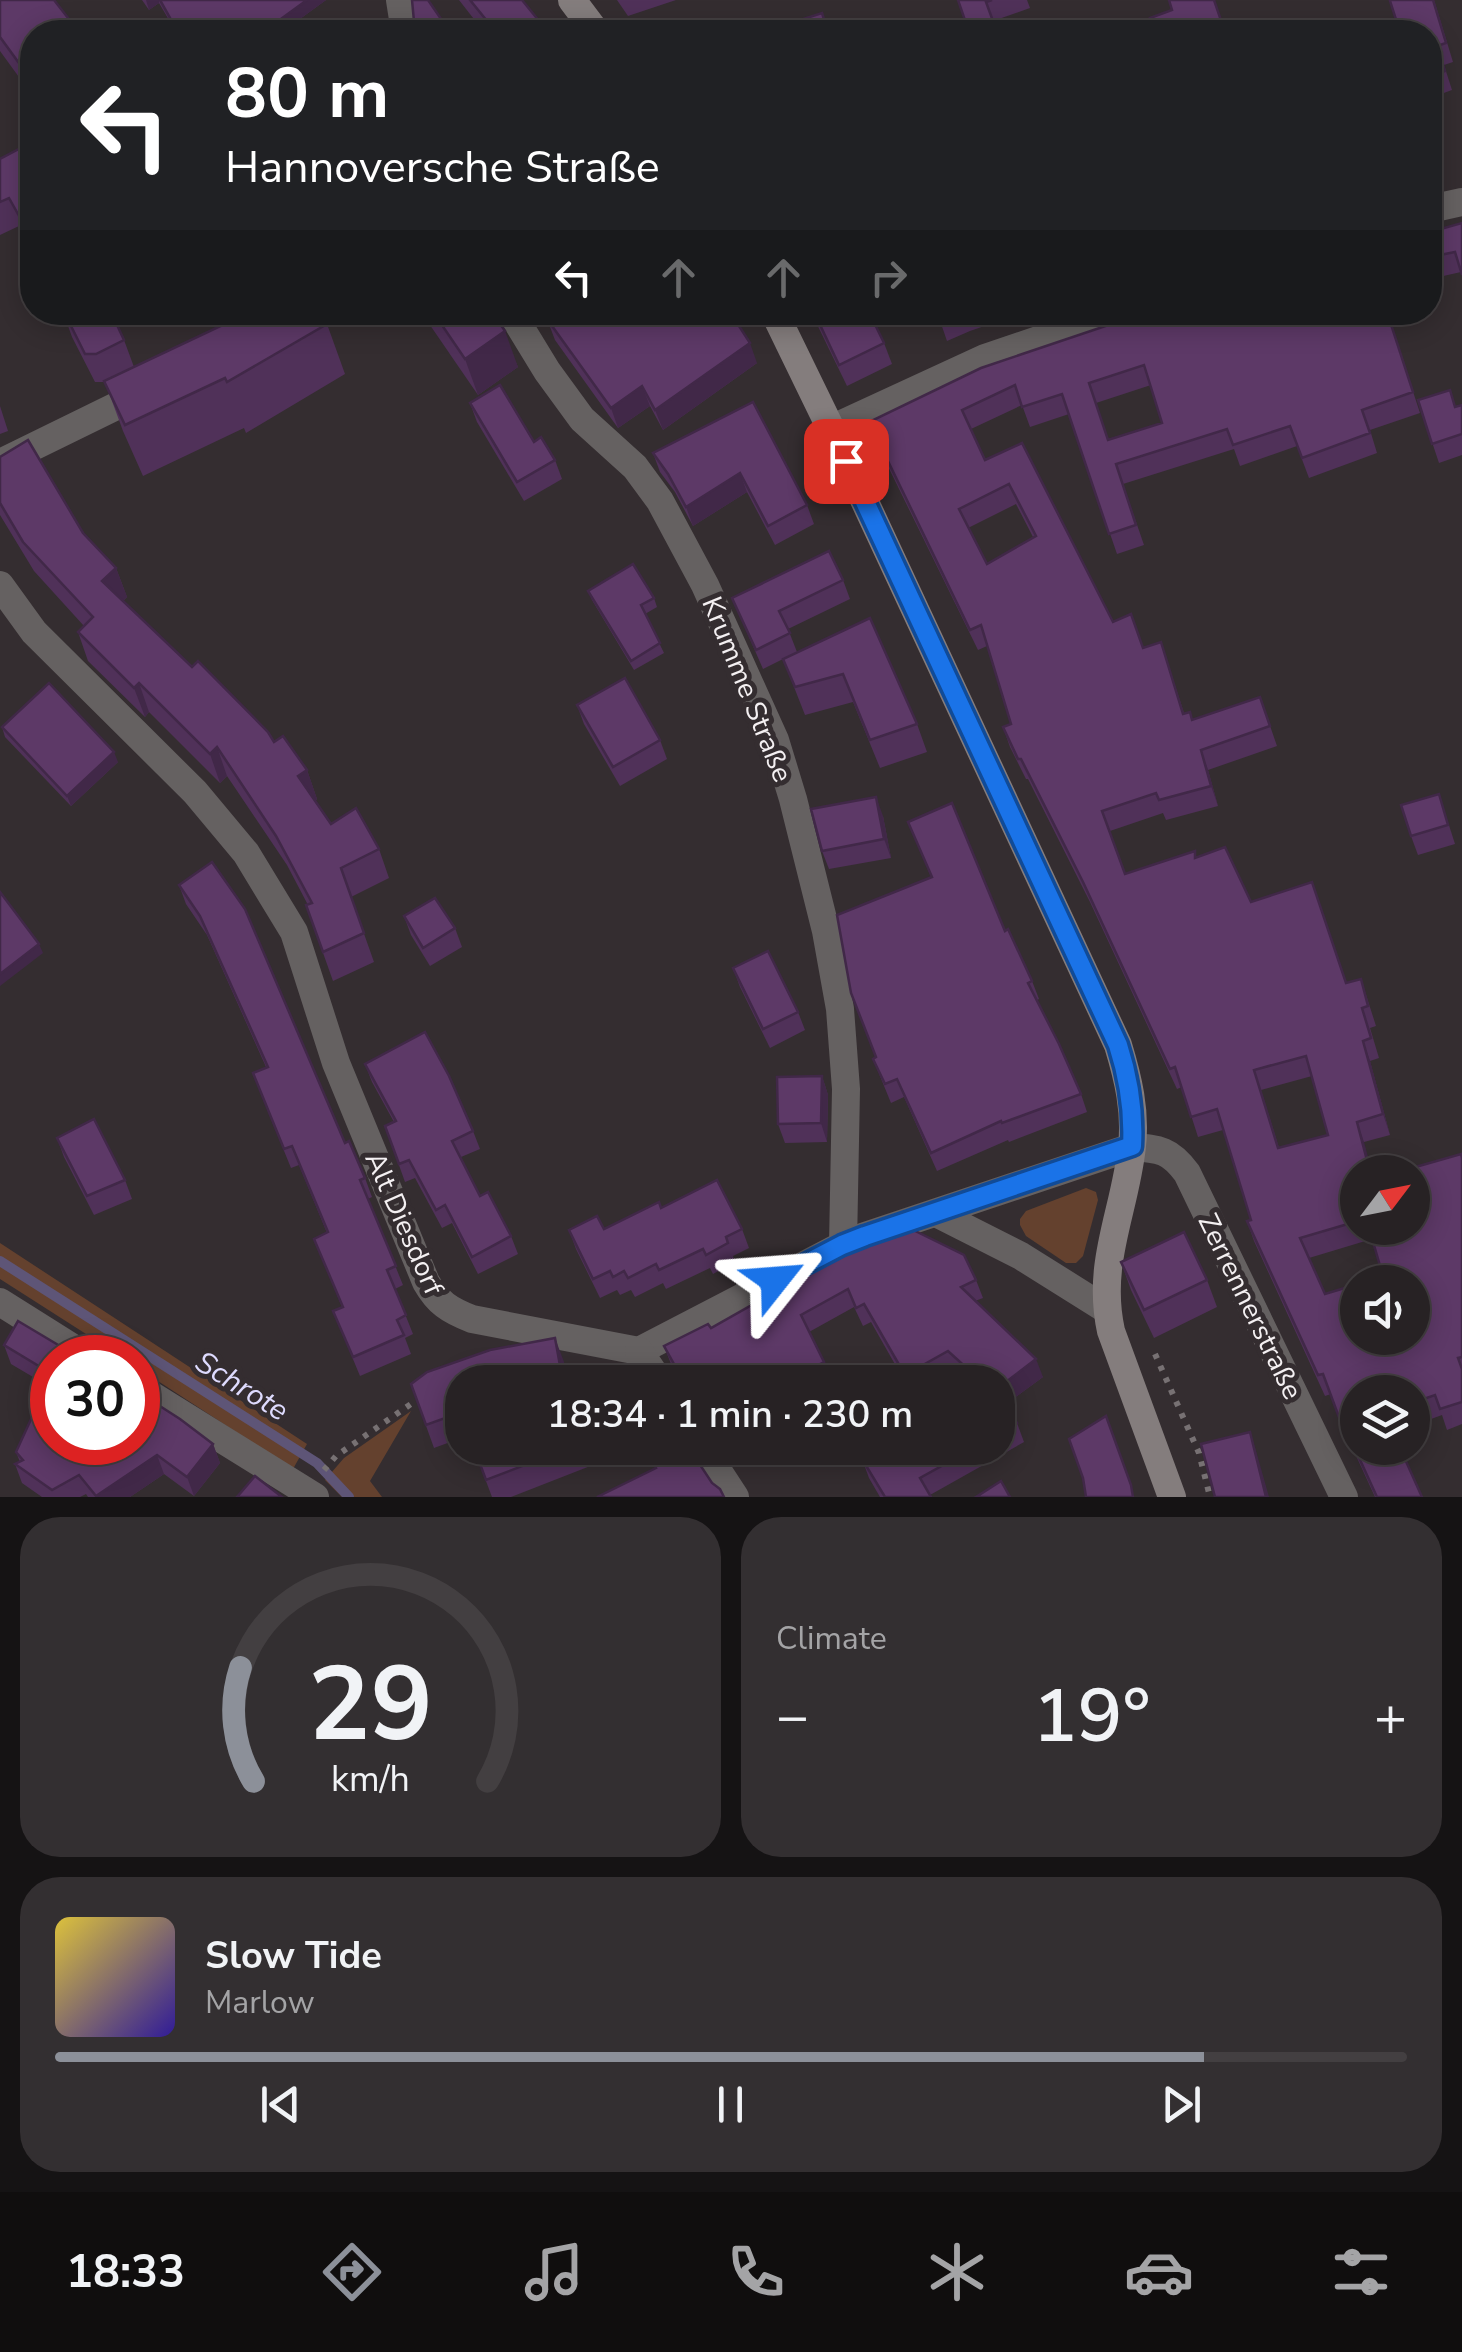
<!DOCTYPE html>
<html lang="en">
<head>
<meta charset="utf-8">
<style>
  body { margin:0; font-family:"Nunito Sans",sans-serif; background:#332f31; color:#f1f3f6; height:100vh; display:flex; flex-direction:column; font-size:38px; white-space:nowrap }
  * { box-sizing:border-box; margin:0 }
  p { font-size:32px; color:#a4a4a6 }
  .icon { flex:none; width:55px; height:55px; fill:none; stroke:currentColor; stroke-width:2; stroke-linecap:round; stroke-linejoin:round }
  .map { position:relative; height:1497px; overflow:hidden }
  .drawer { display:flex; flex-direction:column; gap:20px; padding:20px; background:#151314; flex:1 }
  .drawer>* { flex:none }
  .banner { position:absolute; left:20px; top:20px; width:1422px; height:305px; border-radius:40px; box-shadow:0 5px 25px #0003,0 0 0 2px #433f41; background:#202124; color:#fff; overflow:hidden }
  .needle { width:65px; rotate:58deg }
  .buttons { position:absolute; left:1340px; top:1155px; display:grid; gap:20px }
  .buttons a { display:grid; place-items:center; width:90px; height:90px; border-radius:50%; background:#272224; box-shadow:0 5px 25px #0003,0 0 0 2px #433f41; font-size:50px }
  .speed { position:absolute; left:30px; top:1335px; display:flex; gap:20px; font-size:50px; font-weight:700; text-align:center }
  .speed>* { display:grid; place-content:center; width:130px; height:130px; border-radius:50%; background:#272224; box-shadow:0 5px 25px #0003,0 0 0 2px #433f41; line-height:1 }
  .speed .limit { border:15px solid #d22; background:#fff; color:#111 }
  .pin { position:absolute; display:grid; place-items:center; width:85px; height:85px; color:#fff; margin:-42px; border-radius:20px; box-shadow:0 5px 15px #0006 }
  .me { position:absolute; width:110px; margin:-55px; rotate:62deg; stroke-linejoin:round; filter:drop-shadow(0 0 8px #0008) }
  .turn { display:flex; align-items:center; gap:35px; height:210px; padding:0 40px; font-size:45px }
  .turn .icon { width:130px; height:130px; stroke-width:2.5 }
  .turn b { display:block; font-size:70px; line-height:85px }
  .lanes { display:flex; align-items:center; height:95px; padding:0 40px; background:#0003; justify-content:center; gap:50px; direction:ltr }
  .lanes .off { opacity:.35 }
  .big { font-size:75px; font-weight:600; line-height:1.1 }
  .drawer .widget { flex:1; display:flex; flex-direction:column; justify-content:center; gap:15px; min-width:0; padding:0 35px; border-radius:40px; background:#332f31 }
  .drawer .dial { align-items:center; gap:0 }
  .dial svg { height:260px; overflow:visible; fill:none; stroke:#433f41; stroke-width:7; stroke-linecap:round; text-anchor:middle }
  .dial text { fill:#f1f3f6; stroke:none }
  .song { display:flex; align-items:center; gap:30px }
  .cover { width:120px; height:120px; border-radius:15px; background:linear-gradient(135deg,hsl(50 70% 55%),hsl(250 70% 35%)) }
  .played { height:10px; border-radius:5px; background:linear-gradient(90deg,#8c9099 85%,#433f41 85%) }
  .keys { display:flex; justify-content:space-around; direction:ltr }
  .heat { display:flex; justify-content:space-between; align-items:center; font-size:55px; direction:ltr }
  .drawer .tiles { flex:1; display:grid; gap:20px; grid-template-columns:1fr 1fr }
  .widget:last-child { grid-column:span 2 }
  .trip { position:absolute; left:445px; top:1365px; width:570px; height:100px; border-radius:40px; background:#272224; box-shadow:0 5px 25px #0003,0 0 0 2px #433f41; font-weight:600; line-height:100px; text-align:center }
  .tabs { display:flex; height:160px; justify-content:space-around; align-items:center; background:#100e0e; color:#a4a4a6 }
  .tabs .icon { width:70px; height:70px }
  .tabs .active { color:#8c9099 }
  .tabs b { font-size:45px; color:#f1f3f6 }
  .map>svg:first-child { display:block }
</style>
</head>
<body>
<div class="map">
<svg width="1462" height="1497" viewBox="0 0 1462 1497">
  <rect width="100%" height="100%" fill="#342d30"/>
  <g fill="#64412e">
    <path d="M1086,1188L1096,1192L1098,1200L1083,1256L1076,1263H1066L1026,1236L1020,1225V1219L1026,1211Z"/>
    <path d="M0,1243L307,1444L293,1469L138,1368V1358L122,1357L0,1279Z"/>
    <path d="M411,1411L370,1481L382,1497H342L325,1480L344,1458Z"/>
  </g>
  <g fill="none" stroke-linecap="round" stroke-linejoin="round">
    <path stroke="#5e5577" stroke-width="10" d="M0,1261L317,1463L349,1497"/>
    <g stroke="#777173" stroke-width="6" stroke-dasharray="5 8" stroke-linecap="butt">
      <path d="M1155,1354L1199,1453L1210,1497"/>
      <path d="M324,1470L336,1456L421,1397"/>
    </g>
    <g stroke="#656161" stroke-width="28">
      <path d="M400,0L405,32"/>
      <path d="M1430,209L1462,202"/>
      <path d="M511,312L547,371L582,419L635,467L660,501L705,585L775,740L793,799L826,931L840,1009L846,1089L843,1245"/>
      <path d="M831,429L985,358L1120,312"/>
      <path d="M0,463L147,391"/>
      <path d="M0,585L34,632L195,792L246,853L294,932L336,1063L426,1282C438,1303 449,1310 472,1319L639,1351L843,1245L865,1236L1132,1147C1160,1149 1170,1150 1187,1173L1344,1497"/>
      <path d="M936,1213L1021,1256L1107,1310"/>
      <path d="M0,1302L89,1358"/>
      <path d="M639,1351L660,1382"/>
      <path d="M138,1387L315,1497"/>
      <path d="M703,1448L735,1497"/>
    </g>
    <g stroke="#847d7d" stroke-width="28">
      <path d="M572,0L596,32"/>
      <path d="M774,312L831,429L1118,1045C1128,1078 1136,1111 1132,1146C1125,1212 1096,1262 1111,1331L1172,1497"/>
    </g>
  </g>
  <g fill="#503159" fill-rule="evenodd">
    <path d="M0,0L32,32V95L0,51Z"/>
    <path d="M142,0H326L282,32H176L159,3L149,10Z"/>
    <path d="M459,0H522L548,32H484Z"/>
    <path d="M617,0H676L628,16Z"/>
    <path d="M958,0H1027L1030,8L993,21Z"/>
    <path d="M1434,0L1453,62L1444,65L1452,90L1430,98V32Z"/>
    <path d="M32,142V249L19,226L0,235V159Z"/>
    <path d="M1462,223L1461,272L1430,279V232Z"/>
    <path d="M63,312L124,340L134,367L327,324L345,374L246,433L244,428L143,476L123,431L105,382H95L72,337Z"/>
    <path d="M421,312H492L518,367L478,395Z"/>
    <path d="M811,312H869L884,343L892,364L847,386Z"/>
    <path d="M937,312H1025L970,331L947,341Z"/>
    <path d="M1387,312L1420,413L1370,430L1377,453L1309,478L1297,446L1240,466L1234,449L1123,484L1144,545L1117,554L1069,414L1030,427L1022,405L971,429L985,460L1022,443L1113,622L1143,647L1161,642L1184,713L1193,720L1260,697L1277,746L1208,770L1218,806L1166,820L1163,813L1110,831L1125,874L1197,857L1346,983L1361,979L1376,1026L1370,1028L1379,1058L1370,1061L1390,1135L1364,1142L1358,1172V1228H1412L1462,1158V1424L1447,1430L1442,1415L1412,1426V1392H1358L1422,1497H1375L1352,1447L1350,1448L1331,1394L1325,1396L1254,1241L1247,1221L1251,1220L1223,1130L1198,1137L1182,1087L1177,1089L1090,902L1028,779H1026L1010,747L1003,727L1011,724L987,646L978,650L876,442L869,422L981,368ZM1151,385L1162,423L1108,439L1096,403ZM1016,504L1033,537L987,564L968,528ZM1312,1076L1328,1135L1279,1148L1261,1090ZM1372,1239L1383,1276L1325,1294L1309,1258Z"/>
    <path d="M547,319L757,363L663,430L650,406L618,428L555,340Z"/>
    <path d="M1418,400L1456,407L1462,405V455L1439,463Z"/>
    <path d="M753,402L807,505L814,524L775,545L747,492L693,526L675,492L660,472L653,453Z"/>
    <path d="M470,403L534,442L555,460L562,479L524,501L477,422Z"/>
    <path d="M0,406L8,431L0,434Z"/>
    <path d="M0,457L83,533L116,568L127,597L123,601L192,667L307,770L317,799L315,801L331,824L379,849L389,878L351,897L374,962L333,981L306,905H308L287,865L227,776L220,783L149,712L145,717L88,661L78,632L84,626L34,571L0,515Z"/>
    <path d="M843,580L850,599L788,629L797,652L870,618L917,724L927,752L880,768L853,702L805,715L783,659L763,669L732,598Z"/>
    <path d="M588,591L654,598L657,607L645,614L664,653L634,670L592,600Z"/>
    <path d="M577,705L660,740L667,759L620,786L584,724Z"/>
    <path d="M2,727L118,762L71,806L5,737Z"/>
    <path d="M1439,794L1455,844L1418,855L1411,836Z"/>
    <path d="M883,816L891,858L829,869L822,851Z"/>
    <path d="M908,822L1005,931L1032,981L1039,999L1037,1000L1081,1094L1087,1112L1009,1142L1008,1140L937,1171L904,1097L891,1103L873,1059L876,1057L931,877Z"/>
    <path d="M212,862L345,1143L365,1178L372,1197L368,1199L403,1285L395,1289L413,1334L405,1338L411,1354L360,1376L333,1311L342,1307L314,1239L327,1233L299,1165L291,1168L260,1092L266,1067L207,935L186,904L179,885Z"/>
    <path d="M404,916L455,928L462,947L430,966L411,935Z"/>
    <path d="M733,968L798,1012L805,1030L770,1048L740,987Z"/>
    <path d="M365,1064L473,1131L480,1149L461,1157L480,1196L511,1236L518,1254L478,1274L452,1223L442,1228L415,1178L405,1182L385,1126L394,1122L372,1082Z"/>
    <path d="M822,1076L828,1095L827,1142L785,1143L778,1124Z"/>
    <path d="M57,1138L125,1180L132,1199L94,1215L64,1157Z"/>
    <path d="M661,1208L742,1229L749,1248L733,1256L735,1262L713,1274L710,1268L666,1289L663,1283L635,1297L631,1290L620,1295L617,1290L600,1298L576,1249L569,1230L604,1229Z"/>
    <path d="M1121,1262L1207,1280L1217,1307L1154,1338L1131,1290Z"/>
    <path d="M976,1280L983,1298L975,1301L1043,1377L1006,1404L1017,1423L1024,1442L930,1495L931,1497H880L869,1478L862,1459L882,1448H998V1382H969L955,1369L931,1382H905L871,1322L863,1326L854,1307L809,1332L830,1380L825,1382H681L671,1364L664,1346L711,1328L763,1299L762,1296Z"/>
    <path d="M4,1345L52,1358V1442L213,1444L220,1463L194,1496L164,1474L130,1497H88L86,1494L80,1497H42L22,1483L15,1464L20,1462L16,1452L50,1387L11,1364Z"/>
    <path d="M564,1362L462,1382V1448H619L621,1454L511,1497H492L475,1452L460,1458L453,1441L434,1448L411,1384Z"/>
    <path d="M724,1448H740L728,1454Z"/>
  </g>
  <g fill="#412848">
    <path d="M146,0H159V3L149,10Z"/>
    <path d="M307,0H326L282,32H263Z"/>
    <path d="M505,331L518,367L478,395L465,359Z"/>
    <path d="M750,343L757,363L663,430L655,410Z"/>
    <path d="M642,386L650,406L618,428L611,408Z"/>
    <path d="M740,473L747,492L693,526L686,507Z"/>
    <path d="M116,568L127,597L113,610L102,581Z"/>
    <path d="M139,683L149,712L145,717L134,688Z"/>
    <path d="M217,747L227,776L220,783L210,754Z"/>
    <path d="M1201,750L1208,770L1218,806L1211,786Z"/>
    <path d="M114,752L118,762L71,806L67,796Z"/>
    <path d="M307,770L317,799L309,805L298,776Z"/>
    <path d="M876,797L883,816L891,858L884,839Z"/>
    <path d="M39,944L43,953L0,986V974Z"/>
    <path d="M1363,1041L1370,1061L1390,1135L1383,1114Z"/>
    <path d="M822,1076L828,1095L827,1142L821,1123Z"/>
    <path d="M1357,1122L1364,1142L1372,1172H1370Z"/>
    <path d="M555,1338L564,1362L567,1382H563Z"/>
    <path d="M1036,1359L1043,1377L998,1410V1388Z"/>
    <path d="M1250,1432L1256,1451L1269,1497H1266Z"/>
    <path d="M213,1444L220,1463L194,1496L187,1477Z"/>
    <path d="M157,1455L164,1474L130,1497H96Z"/>
  </g>
  <g fill="#5d3967" stroke="#412848" stroke-width="2.5" fill-rule="evenodd">
    <path d="M0,0H54L79,32H32V81L0,37Z"/>
    <path d="M160,0H307L263,32H178Z"/>
    <path d="M412,0H428L450,32H415Z"/>
    <path d="M470,0H522L548,32H496Z"/>
    <path d="M958,0H992L986,2L997,32H969Z"/>
    <path d="M1169,0H1214L1225,32H1155L1150,18L1172,10Z"/>
    <path d="M1392,0H1433L1446,43L1437,46L1445,71L1430,77V32H1400L1390,1Z"/>
    <path d="M822,13L828,32H798L794,22Z"/>
    <path d="M893,20L898,32H855Z"/>
    <path d="M32,142V239L9,198L0,202V159Z"/>
    <path d="M1462,223V275L1455,252L1430,257V232Z"/>
    <path d="M64,312H111L124,340L96,354H85Z"/>
    <path d="M250,312H320L327,324L227,382L225,378L125,425L104,381Z"/>
    <path d="M433,312H492L505,331L465,359Z"/>
    <path d="M557,312H730L750,343L655,410L642,386L611,408L547,319Z"/>
    <path d="M814,312H869L884,343L839,365Z"/>
    <path d="M937,312H960L940,322Z"/>
    <path d="M1147,312H1387L1413,392L1362,410L1370,433L1302,458L1290,426L1233,445L1227,429L1116,464L1136,525L1109,534L1062,394L1022,407L1015,385L962,410L985,460L1022,443L1113,622L1131,614L1143,648L1161,642L1183,714L1190,712L1192,720L1260,697L1270,726L1201,750L1211,786L1159,800L1156,793L1102,811L1125,874L1195,851V858L1225,847L1251,902L1312,882L1346,983L1361,979L1368,1006L1362,1008L1371,1038L1363,1041L1383,1114L1357,1122L1370,1172H1358V1221L1300,1238L1325,1294L1358,1284V1338H1412V1282H1363L1383,1276L1369,1228H1412V1172H1398L1461,1154L1462,1158V1357L1458,1358L1462,1369V1402L1440,1409L1435,1395L1412,1403V1392H1358V1448H1400L1422,1497H1377L1345,1427L1343,1428L1323,1374L1318,1375L1247,1221L1251,1220L1217,1109L1191,1117L1175,1067L1170,1069L1083,882L1021,759H1018L1003,727L1011,724L981,625L970,630L869,422L981,368ZM1144,365L1162,423L1108,440L1089,383ZM1009,484L1036,536L987,564L959,509ZM1306,1056L1328,1135L1278,1148L1254,1070Z"/>
    <path d="M500,385L534,442L541,437L555,460L517,482L470,403Z"/>
    <path d="M1450,390L1455,407L1462,405V434L1432,444L1418,400Z"/>
    <path d="M753,402L807,505L768,526L740,473L686,507L668,474L653,453Z"/>
    <path d="M28,440L83,533L116,568L102,581L192,667L198,661L268,732L274,742L283,736L307,770L298,776L331,824L356,808L379,849L341,868L364,933L323,952L306,905L312,903L276,836L217,747L210,754L139,683L134,688L78,632L93,617L23,542L0,503V457Z"/>
    <path d="M829,551L843,580L779,611L790,633L756,650L732,598Z"/>
    <path d="M633,564L654,598L641,605L660,643L631,661L588,591Z"/>
    <path d="M870,618L917,724L870,740L843,674L795,687L783,659Z"/>
    <path d="M625,678L660,740L613,767L577,705Z"/>
    <path d="M49,683L114,752L67,796L2,727Z"/>
    <path d="M1439,794L1448,825L1411,836L1401,805Z"/>
    <path d="M876,797L884,839L822,851L811,809Z"/>
    <path d="M952,803L1005,931L1008,929L1032,981L1028,983L1059,1044L1081,1094L1002,1123L1001,1121L931,1153L897,1079L885,1084L873,1059L876,1057L851,993L837,915L932,877L908,822Z"/>
    <path d="M212,862L245,909L345,1143L349,1141L365,1178L360,1180L396,1266L387,1270L406,1315L397,1320L404,1335L353,1357L333,1311L343,1307L314,1239L328,1232L292,1146L284,1149L253,1073L268,1067L200,916L179,885Z"/>
    <path d="M0,892L39,944L0,974Z"/>
    <path d="M435,898L455,928L423,948L404,916Z"/>
    <path d="M768,951L798,1012L763,1029L733,968Z"/>
    <path d="M425,1032L449,1076L473,1131L452,1141L480,1196L488,1192L511,1236L472,1257L445,1205L436,1210L409,1160L399,1164L385,1126L396,1121L365,1064Z"/>
    <path d="M822,1076L821,1123L778,1124L777,1077Z"/>
    <path d="M94,1119L125,1180L87,1196L57,1138Z"/>
    <path d="M717,1180L742,1229L726,1237L728,1243L706,1255L703,1249L659,1270L656,1264L628,1278L624,1271L613,1277L610,1271L593,1279L569,1230L597,1216L604,1229L659,1202L661,1208Z"/>
    <path d="M903,1225L964,1255L976,1280L961,1287L1036,1359L998,1388V1382H982L948,1351L905,1375L864,1304L856,1308L848,1289L801,1315L824,1362L785,1382H684L664,1346L708,1324L711,1328L764,1298L762,1296L849,1249Z"/>
    <path d="M1184,1232L1207,1280L1144,1310L1121,1262Z"/>
    <path d="M18,1321L80,1358H52V1374L4,1345Z"/>
    <path d="M555,1338L563,1382H462V1431L452,1435L445,1418L426,1425L411,1384L427,1372L490,1350Z"/>
    <path d="M52,1383V1442H138V1392L180,1419L213,1444L187,1477L157,1455L96,1496L79,1475L52,1490L15,1464L23,1460L16,1452L32,1417Z"/>
    <path d="M998,1390L1017,1423L998,1434Z"/>
    <path d="M1106,1416L1131,1485L1133,1497H1086L1083,1478L1069,1439Z"/>
    <path d="M1250,1432L1266,1497H1215L1201,1444Z"/>
    <path d="M474,1448H569L486,1480Z"/>
    <path d="M678,1448H689L712,1483L720,1489L724,1497H597L656,1468L652,1461Z"/>
    <path d="M882,1448H974L920,1478L931,1497H885L862,1459Z"/>
    <path d="M255,1476L282,1497H237Z"/>
    <path d="M1001,1481L1010,1497H976Z"/>
  </g>
  <g fill="none" stroke-linecap="round" stroke-linejoin="round">
    <g stroke="#114b97" stroke-width="25">
      <path id="route" d="M775,1280L842,1245L865,1236L1132,1146C1134,1110 1129,1079 1118,1045L846,461"/>
    </g>
    <use href="#route" stroke="#1a73e8" stroke-width="18"/>
  </g>
  <g text-anchor="middle" stroke-width="10" stroke-linejoin="round" paint-order="stroke">
    <g font-size="28" fill="#f4f0f2" stroke="#342d30">
      <text transform="translate(748 689) rotate(68)" y="10">Krumme Straße</text>
      <text transform="translate(405 1223) rotate(66)" y="10">Alt Diesdorf</text>
      <text transform="translate(1251 1306) rotate(64)" y="10">Zerrennerstraße</text>
    </g>
    <g font-size="30" font-style="italic" fill="#dedbfe" stroke="#342d30">
      <text transform="translate(242 1386) rotate(32)" y="10">Schrote</text>
    </g>
  </g>
</svg>
<div class="buttons">
<a><svg class="needle" viewBox="-14 -14 28 28"><path d="M0-13l5 13h-10z" fill="#e53935"/><path d="M0 13l5-13h-10z" fill="#a4a4a6"/></svg></a>
<a><svg class="icon" aria-label="sound" viewBox="0 0 24 24"><path d="M4 9h4l5-4v14l-5-4H4zM17 9q2 3 0 6"/></svg></a>
<a><svg class="icon" aria-label="layers" viewBox="0 0 24 24"><path d="M12 4l9 5-9 5-9-5zM3 14l9 5 9-5"/></svg></a>
</div>
<div class="speed"><div class="limit">30</div></div>
<div class="pin" style="left:846px;top:461px;background:#d93025"><svg class="icon" aria-label="arrive" viewBox="0 0 24 24"><path d="M6 21V4h12l-3 4 3 4H6"/></svg></div>
<svg class="me" style="left:775px;top:1280px" viewBox="-20 -20 40 40"><path d="M0-17L14 15 0 8-14 15z" fill="#1a73e8" stroke="#fff" stroke-width="4"/></svg>
<div class="trip">18:34 · 1 min · 230 m</div>
<div class="banner">
<div class="turn"><svg class="icon" aria-label="left" viewBox="0 0 24 24"><path d="M17 20v-9H6M10 6l-5 5 5 5"/></svg><div><b>80 m</b>Hannoversche Straße</div></div>
<div class="lanes"><svg class="icon" aria-label="left" viewBox="0 0 24 24"><path d="M17 20v-9H6M10 6l-5 5 5 5"/></svg><svg class="icon off" aria-label="ahead" viewBox="0 0 24 24"><path d="M12 20V5M6 11l6-6 6 6"/></svg><svg class="icon off" aria-label="ahead" viewBox="0 0 24 24"><path d="M12 20V5M6 11l6-6 6 6"/></svg><svg class="icon off" aria-label="right" viewBox="0 0 24 24"><path d="M7 20v-9h11M14 6l5 5-5 5"/></svg></div>
</div>
</div>
<section class="drawer">
<div class="tiles">
<div class="widget dial"><svg viewBox="0 0 100 80">
<path d="M14 69A42 42 0 1 1 86 69"/>
<path d="M14 69A42 42 0 0 1 10 34" stroke="#8c9099"/>
<text x="50" y="56" font-size="32" font-weight="700">29</text>
<text x="50" y="72" font-size="11">km/h</text>
</svg></div>
<div class="widget"><p>Climate</p>
<div class="heat"><a>−</a><b class="big">19°</b><a>+</a></div>
</div>
<div class="widget">
<div class="song"><i class="cover"></i><div><b>Slow Tide</b><p>Marlow</p></div></div>
<div class="played"></div>
<div class="keys"><svg class="icon" aria-label="previous" viewBox="0 0 24 24"><path d="M18 5L8 12l10 7zM5 5v14"/></svg><svg class="icon" aria-label="pause" viewBox="0 0 24 24"><path d="M8 5v14M16 5v14"/></svg><svg class="icon" aria-label="next" viewBox="0 0 24 24"><path d="M6 5l10 7-10 7zM19 5v14"/></svg></div>
</div>
</div>
</section>
<nav class="tabs">
<b>18:33</b>
<svg class="icon active" aria-label="directions" viewBox="0 0 24 24"><path d="M12 3l9 9-9 9-9-9zM9 14v-3h6M13 9l2 2-2 2"/></svg>
<svg class="icon" aria-label="music" viewBox="0 0 24 24"><path d="M9 18V5l10-2v13"/><circle cx="6" cy="18" r="3"/><circle cx="16" cy="16" r="3"/></svg>
<svg class="icon" aria-label="phone" viewBox="0 0 24 24"><path d="M5 4h4l2 5-3 2q2 4 5 5l2-3 5 2v4C11 20 4 13 5 4z"/></svg>
<svg class="icon" aria-label="climate" viewBox="0 0 24 24"><path d="M12 3v18M4 7l16 10M4 17L20 7"/></svg>
<svg class="icon" aria-label="car" viewBox="0 0 24 24"><path d="M5 17H2v-5l4-1 3-4h7l3 4 3 1v5h-3M9 17h6M6 11h13"/><circle cx="7" cy="17" r="2"/><circle cx="17" cy="17" r="2"/></svg>
<svg class="icon" aria-label="filters" viewBox="0 0 24 24"><path d="M4 7h16M4 17h16"/><circle cx="9" cy="7" r="2"/><circle cx="15" cy="17" r="2"/></svg>
</nav>
</body>
</html>
